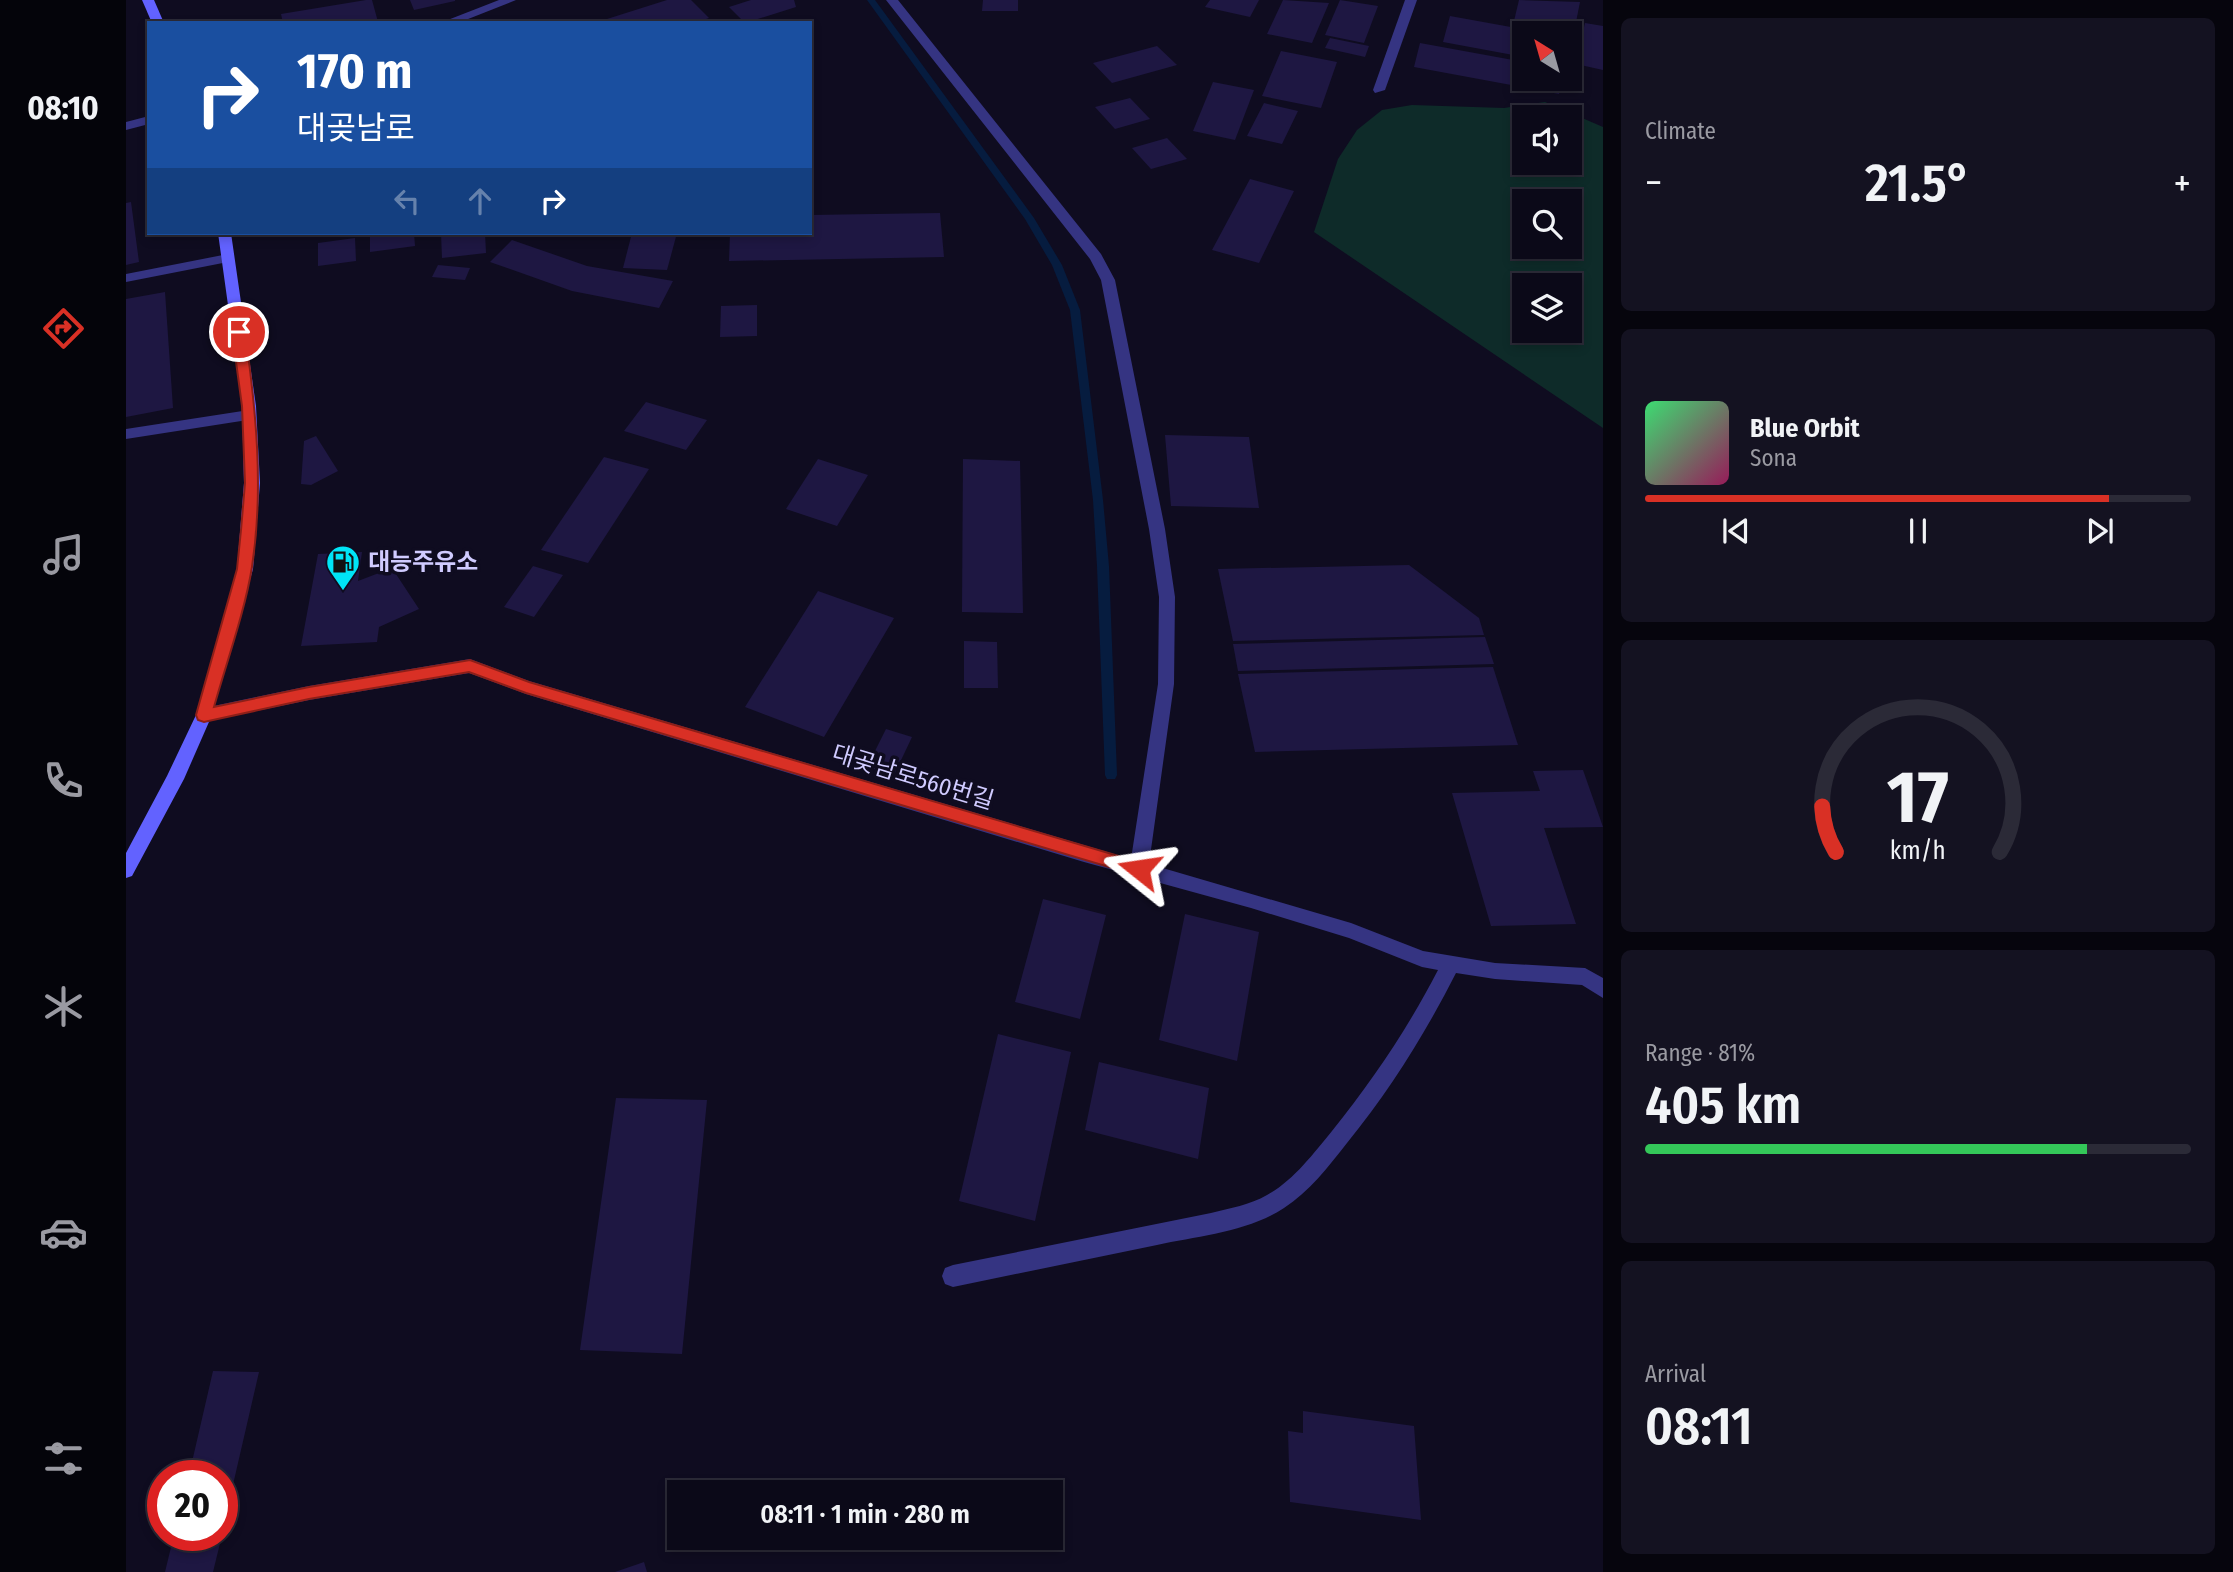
<!DOCTYPE html>
<html lang="en">
<head>
<meta charset="utf-8">
<style>
  body { margin:0; font-family:"Fira Sans Condensed","Noto Sans KR",sans-serif; background:#141221; color:#f1f3f6; height:100vh; display:flex; flex-direction:column; font-size:26px; white-space:nowrap }
  * { box-sizing:border-box; margin:0 }
  p { font-size:23px; color:#9a9aa2 }
  .icon { flex:none; width:38px; height:38px; fill:none; stroke:currentColor; stroke-width:2; stroke-linecap:round; stroke-linejoin:round }
  .map { position:relative; flex:1; overflow:hidden }
  .panel { display:flex; flex-direction:column; gap:18px; padding:18px; background:#06050d; width:630px }
  .panel>* { flex:none }
  .hud { position:absolute; left:21px; top:21px; width:665px; height:214px; border-radius:0px; box-shadow:0 4px 10px #0003,0 0 0 2px #2b2a37; background:#1a4fa0; color:#fff; overflow:hidden }
  .needle { width:46px; rotate:323deg }
  .controls { position:absolute; left:1386px; top:21px; display:grid; gap:14px }
  .controls a { display:grid; place-items:center; width:70px; height:70px; border-radius:0px; background:#0b0918; box-shadow:0 4px 10px #0003,0 0 0 2px #2b2a37; font-size:35px }
  .speed { position:absolute; left:21px; top:1460px; display:flex; gap:14px; font-size:35px; font-weight:700; text-align:center }
  .speed>* { display:grid; place-content:center; width:91px; height:91px; border-radius:50%; background:#0b0918; box-shadow:0 4px 10px #0003,0 0 0 2px #2b2a37; line-height:1 }
  .speed .limit { border:10px solid #d22; background:#fff; color:#111 }
  .pin { position:absolute; display:grid; place-items:center; width:60px; height:60px; color:#fff; margin:-30px; border:4px solid #fff; border-radius:50%; box-shadow:0 2px 7px #0007 }
  .me { position:absolute; width:77px; margin:-38px; rotate:285deg; stroke-linejoin:round; filter:drop-shadow(0 0 5px #0008) }
  .turn { display:flex; align-items:center; gap:24px; height:147px; padding:0 35px; font-size:32px }
  .turn .icon { width:91px; height:91px; stroke-width:2.5 }
  .turn b { display:block; font-size:49px; line-height:60px }
  .lanes { display:flex; align-items:center; height:66px; padding:0 35px; background:#0003; justify-content:center; gap:35px; direction:ltr }
  .lanes .off { opacity:.35 }
  .big { font-size:52px; font-weight:600; line-height:1.1 }
  .panel .tile { flex:1; display:flex; flex-direction:column; justify-content:center; gap:10px; min-width:0; padding:0 24px; border-radius:10px; background:#141221 }
  .panel .dial { align-items:center; gap:0 }
  .dial svg { height:182px; overflow:visible; fill:none; stroke:#2b2a37; stroke-width:7; stroke-linecap:round; text-anchor:middle }
  .dial text { fill:#f1f3f6; stroke:none }
  .song { display:flex; align-items:center; gap:21px }
  .cover { width:84px; height:84px; border-radius:10px; background:linear-gradient(135deg,hsl(140 70% 55%),hsl(330 70% 35%)) }
  .played { height:7px; border-radius:4px; background:linear-gradient(90deg,#d93025 85%,#2b2a37 85%) }
  .keys { display:flex; justify-content:space-around; direction:ltr }
  .heat { display:flex; justify-content:space-between; align-items:center; font-size:38px; direction:ltr }
  .charge { height:10px; border-radius:5px; background:linear-gradient(90deg,#34c759 81%,#2b2a37 0) }
  .trip { position:absolute; left:541px; top:1480px; width:396px; height:70px; border-radius:0px; background:#0b0918; box-shadow:0 4px 10px #0003,0 0 0 2px #2b2a37; font-weight:600; line-height:70px; text-align:center }
  main { display:flex; flex:1; min-height:0 }
  .menu { display:flex; flex-direction:column; width:126px; justify-content:space-around; align-items:center; background:#04040a; color:#9a9aa2 }
  .menu .icon { width:49px; height:49px }
  .menu .current { color:#d93025 }
  .menu b { font-size:32px; color:#f1f3f6 }
  .map>svg:first-child { display:block }
</style>
</head>
<body>
<main>
<nav class="menu">
<b>08:10</b>
<svg class="icon current" aria-label="directions" viewBox="0 0 24 24"><path d="M12 3l9 9-9 9-9-9zM9 14v-3h6M13 9l2 2-2 2"/></svg>
<svg class="icon" aria-label="music" viewBox="0 0 24 24"><path d="M9 18V5l10-2v13"/><circle cx="6" cy="18" r="3"/><circle cx="16" cy="16" r="3"/></svg>
<svg class="icon" aria-label="phone" viewBox="0 0 24 24"><path d="M5 4h4l2 5-3 2q2 4 5 5l2-3 5 2v4C11 20 4 13 5 4z"/></svg>
<svg class="icon" aria-label="climate" viewBox="0 0 24 24"><path d="M12 3v18M4 7l16 10M4 17L20 7"/></svg>
<svg class="icon" aria-label="car" viewBox="0 0 24 24"><path d="M5 17H2v-5l4-1 3-4h7l3 4 3 1v5h-3M9 17h6M6 11h13"/><circle cx="7" cy="17" r="2"/><circle cx="17" cy="17" r="2"/></svg>
<svg class="icon" aria-label="filters" viewBox="0 0 24 24"><path d="M4 7h16M4 17h16"/><circle cx="9" cy="7" r="2"/><circle cx="15" cy="17" r="2"/></svg>
</nav>
<div class="map">
<svg width="1477" height="1572" viewBox="0 0 1477 1572">
  <rect width="100%" height="100%" fill="#0f0c20"/>
  <path fill="#0e2b29" fill-rule="evenodd" d="M1419,102L1477,127V428L1188,232L1212,159L1231,130L1256,110L1286,105L1378,108ZM1398,117H1444V163H1398ZM1398,201H1444V247H1398ZM1398,285H1444V331H1398Z"/>
  <g fill="none" stroke-linecap="round" stroke-linejoin="round">
    <path fill="#061c3f" fill-rule="evenodd" d="M741,0H749L908,218L936,265L954,310L977,500L983,566L991,775L989,779H981L979,775L971,566L967,500L944,310L926,265L899,219Z"/>
  </g>
  <g fill="#1e1742">
    <path d="M240,0H246L252,22L157,23L155,14Z"/>
    <path d="M284,0H329V1L288,10Z"/>
    <path d="M541,0H565L583,18L568,23H484L481,19Z"/>
    <path d="M625,0H668L670,7L619,23L603,7Z"/>
    <path d="M857,0H892V11H856Z"/>
    <path d="M1084,0H1133L1124,17L1079,7Z"/>
    <path d="M1157,0L1203,3L1186,43L1141,34Z"/>
    <path d="M1214,0L1252,6L1238,43L1199,35Z"/>
    <path d="M1393,0L1454,2L1448,32L1388,21Z"/>
    <path d="M1324,16L1413,32L1412,33H1398V57L1317,42Z"/>
    <path d="M1459,23L1477,26V70L1450,64Z"/>
    <path d="M1204,38L1243,46L1239,57L1199,48Z"/>
    <path d="M1294,43L1398,62V79H1436L1433,94L1288,67Z"/>
    <path d="M1031,46L1051,65L986,83L967,63Z"/>
    <path d="M1155,51L1211,62L1195,108L1136,96Z"/>
    <path d="M1087,82L1128,90L1109,140L1067,131Z"/>
    <path d="M1004,98L1024,119L989,129L969,107Z"/>
    <path d="M1138,103L1172,111L1156,144L1121,136Z"/>
    <path d="M1041,138L1061,159L1025,169L1006,148Z"/>
    <path d="M1124,179L1168,191L1133,263L1086,250Z"/>
    <path d="M5,202L13,262L0,265V203Z"/>
    <path d="M814,213L818,257L603,261L604,233H684V215Z"/>
    <path d="M244,233H288L289,246L244,252Z"/>
    <path d="M315,233H359L360,253L316,258Z"/>
    <path d="M506,233H551L541,270L497,268Z"/>
    <path d="M229,238L230,261L192,266V243Z"/>
    <path d="M386,240L461,266L547,281L533,308L446,291L364,262Z"/>
    <path d="M312,265L344,268L339,280L306,277Z"/>
    <path d="M39,292L47,408L0,417V299Z"/>
    <path d="M631,305V336L594,337L595,306Z"/>
    <path d="M520,402L581,420L560,450L498,431Z"/>
    <path d="M1039,435L1123,437L1133,508L1045,506Z"/>
    <path d="M190,436L212,471L185,485L175,484L178,441Z"/>
    <path d="M478,457L523,469L462,563L415,550Z"/>
    <path d="M692,459L742,475L711,526L660,509Z"/>
    <path d="M837,459L894,461L897,613L836,612Z"/>
    <path d="M236,552L232,581L266,568L293,609L253,627L251,642L175,646L192,554Z"/>
    <path d="M1283,565L1353,618L1358,635L1107,641L1092,569Z"/>
    <path d="M407,566L437,575L408,617L378,607Z"/>
    <path d="M692,591L768,618L698,737L619,707Z"/>
    <path d="M1359,637L1368,664L1112,671L1107,644Z"/>
    <path d="M838,641L871,642L872,688H838Z"/>
    <path d="M1367,667L1392,745L1129,752L1112,674Z"/>
    <path d="M760,729L786,737L768,775L741,767Z"/>
    <path d="M1457,770L1477,827L1418,828L1450,924L1365,926L1326,793L1414,791L1407,771Z"/>
    <path d="M917,899L980,915L954,1019L889,1002Z"/>
    <path d="M1059,914L1133,932L1111,1061L1033,1040Z"/>
    <path d="M872,1034L945,1052L909,1221L833,1201Z"/>
    <path d="M973,1062L1083,1088L1072,1159L959,1130Z"/>
    <path d="M490,1098L581,1100L556,1354L454,1350Z"/>
    <path d="M87,1371L133,1372L97,1528L96,1475H63Z"/>
    <path d="M1177,1411L1288,1426L1295,1520L1164,1502L1162,1431L1177,1433Z"/>
    <path d="M48,1535H96L87,1572H39Z"/>
    <path d="M518,1562L521,1572H489Z"/>
  </g>
  <g fill="none" stroke-linecap="round" stroke-linejoin="round">
    <g fill="#353482" fill-rule="evenodd">
      <path d="M373,0H390L332,23H314Z"/>
      <path d="M760,0H772L975,254L989,280L1039,529L1049,597L1048,684L1023,864L1225,923L1297,951L1369,963L1459,968L1477,978V998L1456,985L1369,979L1330,973C1299,1034 1264,1090 1221,1143C1203,1166 1183,1192 1158,1208C1122,1232 1072,1236 1031,1245C963,1259 895,1273 827,1287L819,1284L816,1276L819,1268L827,1265L1085,1213C1104,1208 1124,1205 1141,1195C1167,1181 1187,1154 1206,1131C1247,1080 1282,1028 1312,970L1296,967L1223,938L1125,908L958,862L400,694L343,673L183,700L78,722L72,720L70,715L72,710L78,708L183,686L344,659L403,681L1005,859L1032,684L1033,597L1023,529L975,280L964,259Z"/>
      <path d="M1279,0H1291L1259,90L1249,93L1247,90Z"/>
      <path d="M23,116V124L0,130V122Z"/>
      <path d="M102,254L107,255V261L0,282V274Z"/>
      <path d="M123,410L128,411L130,415L128,419L0,439V429Z"/>
    </g>
    <g fill="#6262ff" fill-rule="evenodd">
      <path d="M16,0H28L38,23H26Z"/>
      <path d="M92,233H105L130,406L134,483L127,569L86,715L58,779L6,876L0,878V853L41,776L70,715L111,569L118,483L116,406Z"/>
    </g>
  </g>
  <path fill="#d93025" stroke="#8d1f18" stroke-width="2" d="M113,328L119,332C130,410 138,488 126,567C119,611 100,664 88,707L183,687L344,660L403,682L1013,862L1019,864L1021,869L1019,874L1013,876L400,693L343,672L183,699L78,722L72,720L70,715L111,569L115,530L119,483L116,406L106,332Z"/>
  <defs>
    <g id="fuel-pin" transform="scale(1.75)"><path d="M0 17L-7.5 6A9.5 9.5 0 1 1 7.5 6Z" fill="#00e4f6" stroke="#0f0c20"/><path d="M-5.5-6h7V0h2V4h1.3V-2.5L3-4.5l.8-.8L6-3V5H2.5V1h-1V6h-7ZM-4.2-4.7v3.2H.2V-4.7Z" fill="#111"/></g>
  </defs>
  <g fill-rule="evenodd">
    <use href="#fuel-pin" x="217" y="562"/>
  </g>
  <g text-anchor="middle" stroke-width="7" stroke-linejoin="round" paint-order="stroke">
    <g font-size="24" font-weight="bold" fill="#d0cbff" stroke="#0f0c20" text-anchor="start">
      <text x="242" y="570">대능주유소</text>
    </g>
    <g font-size="24" fill="#d0cbff" stroke="#0f0c20">
      <text transform="translate(787 777) rotate(17)" y="8">대곶남로560번길</text>
    </g>
  </g>
</svg>
<div class="controls">
<a><svg class="needle" viewBox="-14 -14 28 28"><path d="M0-13l5 13h-10z" fill="#e53935"/><path d="M0 13l5-13h-10z" fill="#9a9aa2"/></svg></a>
<a><svg class="icon" aria-label="sound" viewBox="0 0 24 24"><path d="M4 9h4l5-4v14l-5-4H4zM17 9q2 3 0 6"/></svg></a>
<a><svg class="icon" aria-label="search" viewBox="0 0 24 24"><circle cx="10" cy="10" r="6"/><path d="M15 15l6 6"/></svg></a>
<a><svg class="icon" aria-label="layers" viewBox="0 0 24 24"><path d="M12 4l9 5-9 5-9-5zM3 14l9 5 9-5"/></svg></a>
</div>
<div class="speed"><div class="limit">20</div></div>
<div class="pin" style="left:113px;top:332px;background:#d93025"><svg class="icon" aria-label="arrive" viewBox="0 0 24 24"><path d="M6 21V4h12l-3 4 3 4H6"/></svg></div>
<svg class="me" style="left:1013px;top:869px" viewBox="-20 -20 40 40"><path d="M0-17L14 15 0 8-14 15z" fill="#d93025" stroke="#fff" stroke-width="4"/></svg>
<div class="trip">08:11 · 1 min · 280 m</div>
<div class="hud">
<div class="turn"><svg class="icon" aria-label="right" viewBox="0 0 24 24"><path d="M7 20v-9h11M14 6l5 5-5 5"/></svg><div><b>170 m</b>대곶남로</div></div>
<div class="lanes"><svg class="icon off" aria-label="left" viewBox="0 0 24 24"><path d="M17 20v-9H6M10 6l-5 5 5 5"/></svg><svg class="icon off" aria-label="ahead" viewBox="0 0 24 24"><path d="M12 20V5M6 11l6-6 6 6"/></svg><svg class="icon" aria-label="right" viewBox="0 0 24 24"><path d="M7 20v-9h11M14 6l5 5-5 5"/></svg></div>
</div>
</div>
<section class="panel">
<div class="tile"><p>Climate</p>
<div class="heat"><a>−</a><b class="big">21.5°</b><a>+</a></div>
</div>
<div class="tile">
<div class="song"><i class="cover"></i><div><b>Blue Orbit</b><p>Sona</p></div></div>
<div class="played"></div>
<div class="keys"><svg class="icon" aria-label="previous" viewBox="0 0 24 24"><path d="M18 5L8 12l10 7zM5 5v14"/></svg><svg class="icon" aria-label="pause" viewBox="0 0 24 24"><path d="M8 5v14M16 5v14"/></svg><svg class="icon" aria-label="next" viewBox="0 0 24 24"><path d="M6 5l10 7-10 7zM19 5v14"/></svg></div>
</div>
<div class="tile dial"><svg viewBox="0 0 100 80">
<path d="M14 69A42 42 0 1 1 86 69"/>
<path d="M14 69A42 42 0 0 1 8 49" stroke="#d93025"/>
<text x="50" y="56" font-size="32" font-weight="700">17</text>
<text x="50" y="72" font-size="11">km/h</text>
</svg></div>
<div class="tile"><p>Range · 81%</p><b class="big">405 km</b><div class="charge"></div></div>
<div class="tile"><p>Arrival</p><b class="big">08:11</b></div>
</section>
</main>
</body>
</html>
